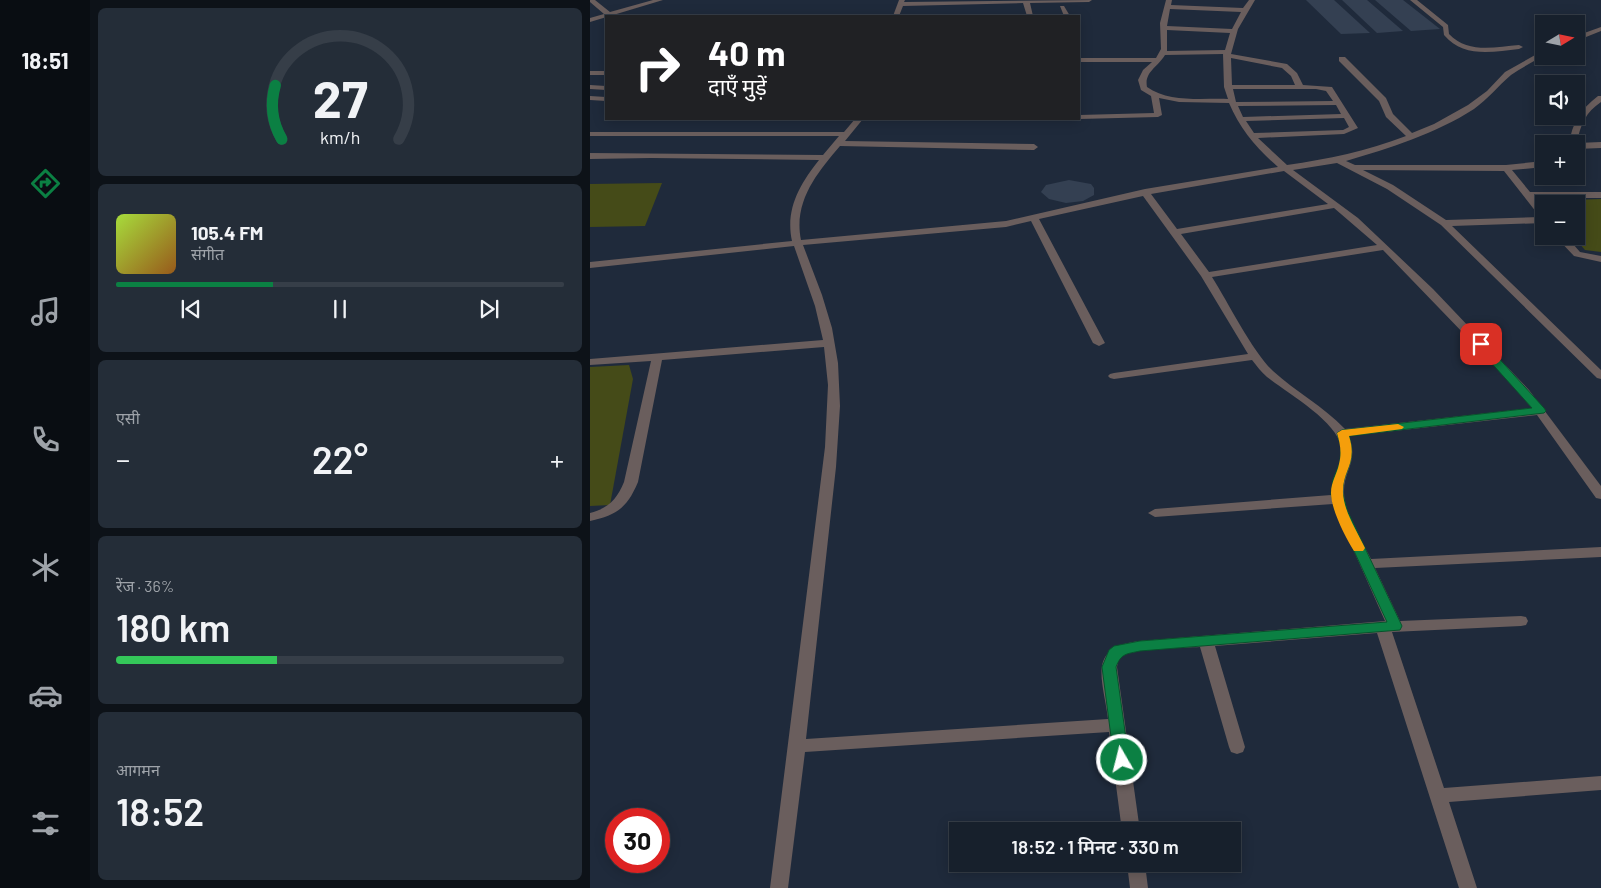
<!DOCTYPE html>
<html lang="hi">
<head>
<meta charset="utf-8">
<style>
  body { margin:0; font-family:Barlow,"Noto Sans Devanagari",sans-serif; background:#242d38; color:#f1f3f6; height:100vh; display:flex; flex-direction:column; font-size:19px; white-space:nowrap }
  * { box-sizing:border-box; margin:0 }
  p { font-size:16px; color:#9ea3a9 }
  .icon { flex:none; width:28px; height:28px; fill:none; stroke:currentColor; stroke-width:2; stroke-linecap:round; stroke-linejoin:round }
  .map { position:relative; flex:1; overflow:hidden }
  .drawer { display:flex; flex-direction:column; gap:8px; padding:8px; background:#0d1218; width:500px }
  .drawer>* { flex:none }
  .guide { position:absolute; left:15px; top:15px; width:475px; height:105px; border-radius:0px; box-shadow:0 2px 12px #0003,0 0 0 1px #363e48; background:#202124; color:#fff; overflow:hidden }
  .needle { width:32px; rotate:80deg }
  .controls { position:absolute; left:945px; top:15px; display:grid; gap:10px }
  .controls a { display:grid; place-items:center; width:50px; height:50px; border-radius:0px; background:#17202c; box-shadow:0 2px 12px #0003,0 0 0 1px #363e48; font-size:25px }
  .speed { position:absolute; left:15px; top:808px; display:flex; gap:10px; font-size:25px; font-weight:700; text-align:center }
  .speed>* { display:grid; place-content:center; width:65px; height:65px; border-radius:50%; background:#17202c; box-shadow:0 2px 12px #0003,0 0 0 1px #363e48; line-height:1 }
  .speed .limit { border:8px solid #d22; background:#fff; color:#111 }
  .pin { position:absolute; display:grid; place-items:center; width:42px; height:42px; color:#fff; margin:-21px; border-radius:10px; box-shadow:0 2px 8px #0006 }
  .me { position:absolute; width:55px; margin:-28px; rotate:352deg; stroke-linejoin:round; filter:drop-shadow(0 0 4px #0008) }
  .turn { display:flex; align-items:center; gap:18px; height:105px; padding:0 20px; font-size:22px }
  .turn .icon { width:65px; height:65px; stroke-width:2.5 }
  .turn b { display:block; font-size:35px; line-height:42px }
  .big { font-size:38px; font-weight:600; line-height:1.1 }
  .drawer .card { flex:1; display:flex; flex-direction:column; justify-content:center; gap:8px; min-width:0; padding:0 18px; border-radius:8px; background:#242d38 }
  .drawer .dial { align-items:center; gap:0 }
  .dial svg { height:130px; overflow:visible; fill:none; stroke:#363e48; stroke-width:7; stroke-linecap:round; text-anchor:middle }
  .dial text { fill:#f1f3f6; stroke:none }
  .song { display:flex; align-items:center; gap:15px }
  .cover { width:60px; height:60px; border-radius:8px; background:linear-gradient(135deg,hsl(80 70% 55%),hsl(30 70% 35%)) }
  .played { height:5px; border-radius:2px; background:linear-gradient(90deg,#0b8043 35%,#363e48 35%) }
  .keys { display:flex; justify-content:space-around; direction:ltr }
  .heat { display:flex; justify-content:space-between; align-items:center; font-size:28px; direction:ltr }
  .charge { height:8px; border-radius:4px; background:linear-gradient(90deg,#34c759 36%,#363e48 0) }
  .trip { position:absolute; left:359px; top:822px; width:292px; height:50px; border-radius:0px; background:#17202c; box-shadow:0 2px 12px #0003,0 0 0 1px #363e48; font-weight:600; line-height:50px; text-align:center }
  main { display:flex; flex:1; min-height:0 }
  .dock { display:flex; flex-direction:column; width:90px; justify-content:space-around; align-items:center; background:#090d12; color:#9ea3a9 }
  .dock .icon { width:35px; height:35px }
  .dock .current { color:#0b8043 }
  .dock b { font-size:22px; color:#f1f3f6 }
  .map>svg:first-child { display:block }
</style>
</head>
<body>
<main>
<nav class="dock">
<b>18:51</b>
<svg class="icon current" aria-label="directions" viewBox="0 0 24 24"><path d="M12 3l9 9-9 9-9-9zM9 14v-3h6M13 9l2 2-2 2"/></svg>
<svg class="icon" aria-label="music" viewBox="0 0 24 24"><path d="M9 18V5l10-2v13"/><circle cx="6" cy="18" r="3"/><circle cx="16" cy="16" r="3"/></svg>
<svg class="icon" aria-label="phone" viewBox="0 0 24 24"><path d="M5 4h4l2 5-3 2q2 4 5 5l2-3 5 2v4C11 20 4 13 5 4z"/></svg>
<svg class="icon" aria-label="climate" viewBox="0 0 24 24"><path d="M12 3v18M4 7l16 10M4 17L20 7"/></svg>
<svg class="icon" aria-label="car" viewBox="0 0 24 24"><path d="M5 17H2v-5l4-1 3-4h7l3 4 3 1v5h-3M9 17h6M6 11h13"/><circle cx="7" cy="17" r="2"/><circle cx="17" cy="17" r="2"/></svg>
<svg class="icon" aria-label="filters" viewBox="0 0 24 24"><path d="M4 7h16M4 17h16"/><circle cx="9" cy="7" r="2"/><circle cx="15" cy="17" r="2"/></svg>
</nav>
<section class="drawer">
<div class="card dial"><svg viewBox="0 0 100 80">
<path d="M14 69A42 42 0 1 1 86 69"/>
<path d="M14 69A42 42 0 0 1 10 36" stroke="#0b8043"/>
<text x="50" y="56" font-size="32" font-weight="700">27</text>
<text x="50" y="72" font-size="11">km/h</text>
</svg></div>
<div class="card">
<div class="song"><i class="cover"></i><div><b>105.4 FM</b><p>संगीत</p></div></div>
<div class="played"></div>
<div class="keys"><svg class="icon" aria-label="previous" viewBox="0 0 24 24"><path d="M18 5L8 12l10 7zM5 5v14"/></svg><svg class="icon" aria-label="pause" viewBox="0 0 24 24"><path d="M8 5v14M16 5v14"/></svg><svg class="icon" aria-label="next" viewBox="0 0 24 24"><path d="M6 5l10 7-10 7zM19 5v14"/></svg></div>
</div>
<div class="card"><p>एसी</p>
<div class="heat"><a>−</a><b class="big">22°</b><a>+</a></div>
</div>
<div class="card"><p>रेंज · 36%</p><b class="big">180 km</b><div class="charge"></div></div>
<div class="card"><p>आगमन</p><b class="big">18:52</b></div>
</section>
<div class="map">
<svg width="1011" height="888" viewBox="0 0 1011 888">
  <rect width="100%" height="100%" fill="#1f2a3b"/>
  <g fill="#454b18">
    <path d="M72,183L55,226L0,227V184Z"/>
    <path d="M1011,199V252L995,250L983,236H986V204H955L953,201Z"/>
    <path d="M39,365L43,379L20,505L0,506V367Z"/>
  </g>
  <g fill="#344052">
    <path d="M716,0H744L780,33L751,34Z"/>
    <path d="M752,0H777L813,31L787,33Z"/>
    <path d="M785,0H813L850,29L821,31Z"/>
    <path d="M479,180L501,184L504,188V195L493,201L476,203L459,199L451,192L456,185Z"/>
  </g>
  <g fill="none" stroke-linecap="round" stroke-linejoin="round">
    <g fill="#6a5e5d" fill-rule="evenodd">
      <path d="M0,0H5L20,12L63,0H73L0,22V18L14,14L0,2Z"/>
      <path d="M309,0H315L314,2L502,0L499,2L440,3L443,16H437L433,3L313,6L309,16H303Z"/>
      <path d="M576,0H582L581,5L653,8L659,0H665L648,29L641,54L697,64L707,73L713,85L742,87L768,128L754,134L668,138L697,165C738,159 777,151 816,136L796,117L789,101L749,61V57H755L796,98L803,114L822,133L844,124L878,105L897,91L915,72L954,50V55C943,62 931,68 921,75C908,86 898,99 884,109C845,134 800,148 756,161L765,165H916L954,161V167L922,170L940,192H1011V198H944L954,210V223L862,226L1011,370V379L1007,378L851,225L797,189L747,163L703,170L768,218L843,289L939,390L1011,486V499L1006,498L947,415L759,436C769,463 753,470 754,493C754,513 772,541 781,559L1011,547V557L785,568L810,621L931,616L936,617L938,621L936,625L931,626L802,632L854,788L1011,776V790L859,802L887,888H869L787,633L625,646L655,747L653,752L647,754L641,752L639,747L610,647C593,648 549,648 535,654C530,657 528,661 527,667L550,831H532L519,732L215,752L198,888H180L235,447L238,385L234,347L72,360L48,482C37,508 27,515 0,521V513C19,508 27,499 34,482L61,361L0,365V359L233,340L225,306L204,246L0,268V262L202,241C195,209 210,184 229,160L61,158L0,159V153L233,155L249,136H0V132H254L265,119H273L255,141L444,144L448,147L444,150L250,146C228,172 203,201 211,240L416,221L555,189L688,167C667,149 650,129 639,103L589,102L569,98L572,115L568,117L489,119H486H489V115L564,113L561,96L551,90L548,80L553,70L562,62H489V58H566L571,49L570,23ZM580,9L651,12L642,29L577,26ZM577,30L640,33L635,50L577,51ZM633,54L634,87L638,99C612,98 579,103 557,87C554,72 568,67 575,55ZM641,58L692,68L701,76L705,85H642ZM643,89H726L736,91L743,101L646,102ZM746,105L751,114L653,117L648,106ZM754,118L759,127L753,130L664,133L656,121ZM773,170L914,171L950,217L856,220L803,185ZM694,171L738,204L587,229L561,194ZM553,196L611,276L658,354L524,373L520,374L518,376L520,378L524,379L662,360C667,366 671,372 677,377C697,393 747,421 751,447C753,464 741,479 741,495L565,509L558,513L565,517L743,504L795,621L550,641C496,647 513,679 518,719L216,739L246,467L250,406L248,363L242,328L232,295L213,245L416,227L441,221L503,343L509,346L515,343L449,219ZM744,208L787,245L619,272L591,234ZM793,250L905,366L942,408L755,429C733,406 706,392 683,371C662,351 639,304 622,277Z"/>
      <path d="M820,0H827L858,25L859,34C878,54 905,47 929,45L933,47L929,49C902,52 873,58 854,35L853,27Z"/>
      <path d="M470,6H474L480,16H474Z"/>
      <path d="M1011,27V31L986,41V36Z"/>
      <rect x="0" y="71" width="16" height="4"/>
      <path d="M0,85L16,86V90L0,89Z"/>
      <path d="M0,96L16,97V101L0,100Z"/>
      <path d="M1008,96H1011V102C996,112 990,125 987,143L1011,142V148L986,149V144H979C982,123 991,109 1008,96Z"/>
      <path d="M965,236H976L990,252L1011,256V262L984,256Z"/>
      <path d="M537,864H555L558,888H540Z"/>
    </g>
  </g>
  <path fill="#0b8043" stroke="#07532c" d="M891,341L894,342L954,408L956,411L954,413L759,436C768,465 751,471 753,494C754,499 756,505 757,510L812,626L810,630L550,651C537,654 531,653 526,667L539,760L537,765L532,766L526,765L524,760L512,667L519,650L524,646L550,641L797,622L745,510L741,494L743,480L750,462L751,447L747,433L752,430L942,408L887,347L886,344Z"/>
  <path fill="#f59e0b" d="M808,424L814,427L812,429L759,436C768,464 752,470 753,493C754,512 767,531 775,548L773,551H764C755,537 741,509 741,493C741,482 747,474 749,464C752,453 750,443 747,433L752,430Z"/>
</svg>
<div class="controls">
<a><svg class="needle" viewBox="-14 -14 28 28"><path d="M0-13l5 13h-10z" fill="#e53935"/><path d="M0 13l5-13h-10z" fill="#9ea3a9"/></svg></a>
<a><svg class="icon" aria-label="sound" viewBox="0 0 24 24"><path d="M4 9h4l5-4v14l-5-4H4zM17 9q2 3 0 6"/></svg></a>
<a>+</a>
<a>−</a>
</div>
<div class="speed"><div class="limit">30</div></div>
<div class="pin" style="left:891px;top:344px;background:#d93025"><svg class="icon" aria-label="arrive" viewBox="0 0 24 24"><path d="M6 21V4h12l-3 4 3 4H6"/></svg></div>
<svg class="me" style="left:532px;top:760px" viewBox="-20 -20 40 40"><circle r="17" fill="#0b8043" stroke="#fff" stroke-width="3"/><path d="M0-11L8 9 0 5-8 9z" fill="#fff"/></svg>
<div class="trip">18:52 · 1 मिनट · 330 m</div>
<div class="guide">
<div class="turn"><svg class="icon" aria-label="right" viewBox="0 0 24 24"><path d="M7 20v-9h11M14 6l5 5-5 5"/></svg><div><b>40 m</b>दाएँ मुड़ें</div></div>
</div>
</div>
</main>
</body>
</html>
